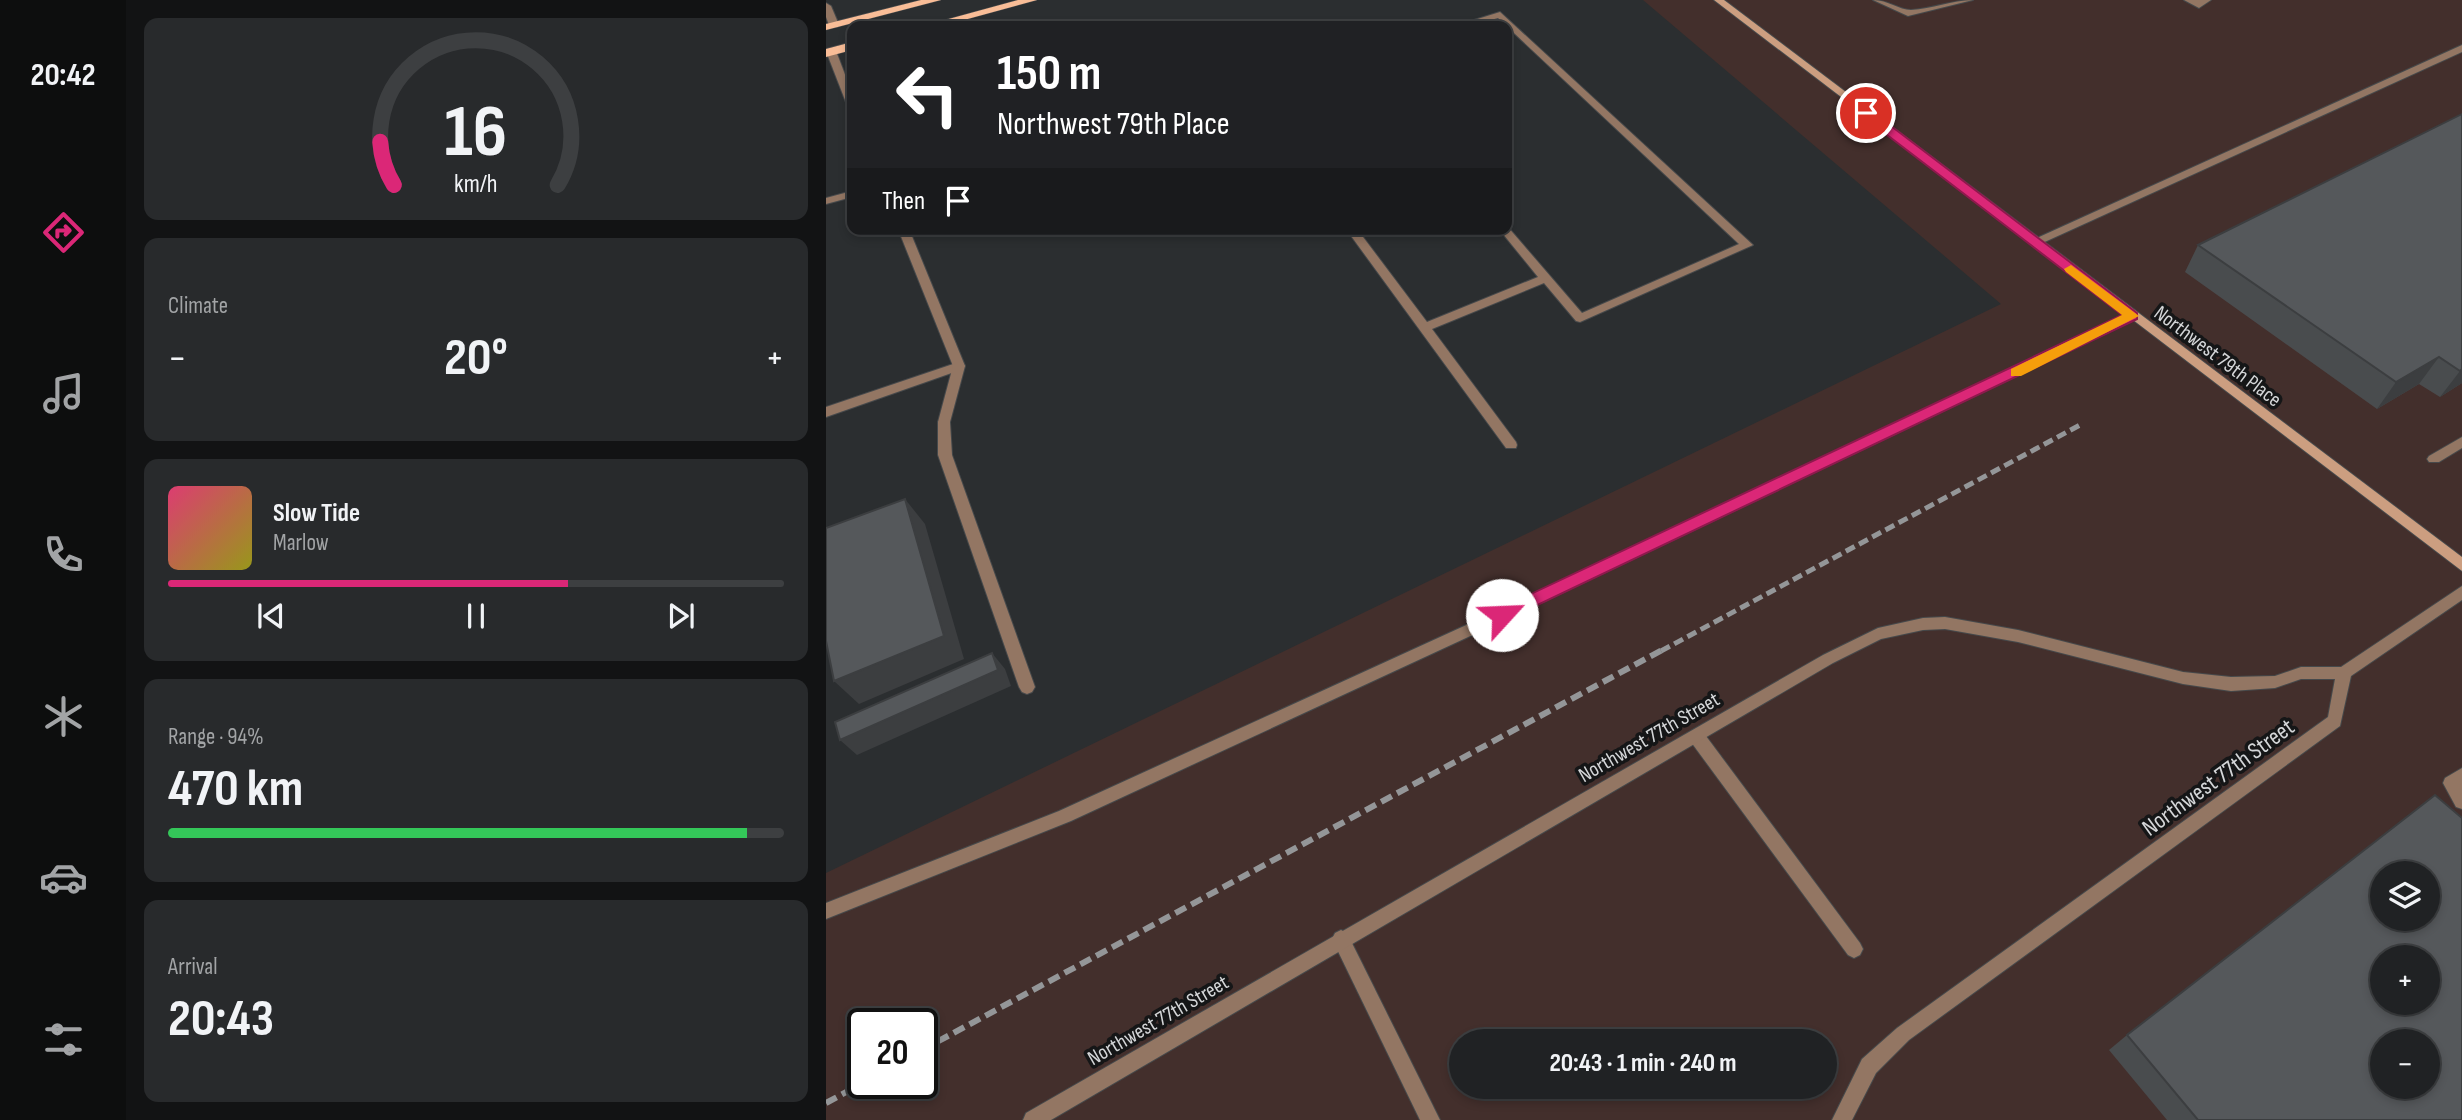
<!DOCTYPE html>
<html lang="en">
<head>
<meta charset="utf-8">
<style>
  body { margin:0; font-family:"Sofia Sans Condensed",sans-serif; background:#282a2c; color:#f1f3f6; height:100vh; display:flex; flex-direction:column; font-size:26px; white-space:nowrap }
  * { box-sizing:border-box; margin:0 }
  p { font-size:23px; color:#a2a4a6 }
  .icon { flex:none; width:38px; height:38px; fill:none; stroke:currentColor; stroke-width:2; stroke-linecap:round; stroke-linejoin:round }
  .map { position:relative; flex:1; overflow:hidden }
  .sheet { display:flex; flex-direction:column; gap:18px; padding:18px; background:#121314; width:700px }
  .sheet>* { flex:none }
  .banner { position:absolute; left:21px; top:21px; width:665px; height:214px; border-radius:14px; box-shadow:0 4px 10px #0003,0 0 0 2px #3d3f41; background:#202124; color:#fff; overflow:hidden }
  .fabs { position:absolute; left:1544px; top:861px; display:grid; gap:14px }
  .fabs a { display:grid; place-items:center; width:70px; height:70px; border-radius:50%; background:#202224; box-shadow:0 4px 10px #0003,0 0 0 2px #3d3f41; font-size:35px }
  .speed { position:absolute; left:21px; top:1008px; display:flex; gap:14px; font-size:35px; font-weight:700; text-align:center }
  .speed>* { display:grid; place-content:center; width:91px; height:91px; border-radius:50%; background:#202224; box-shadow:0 4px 10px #0003,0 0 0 2px #3d3f41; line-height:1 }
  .speed .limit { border:4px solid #111; border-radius:10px; background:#fff; color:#111 }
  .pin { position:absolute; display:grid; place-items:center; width:60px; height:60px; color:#fff; margin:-30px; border:4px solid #fff; border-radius:50%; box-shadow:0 2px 7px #0007 }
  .me { position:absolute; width:77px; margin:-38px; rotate:65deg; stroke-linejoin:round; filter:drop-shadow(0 0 5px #0008) }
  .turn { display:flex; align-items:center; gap:24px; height:147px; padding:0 35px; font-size:32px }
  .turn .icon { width:91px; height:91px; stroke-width:2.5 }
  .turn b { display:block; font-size:49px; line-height:60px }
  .then { display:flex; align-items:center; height:66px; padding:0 35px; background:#0003; gap:14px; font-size:26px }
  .big { font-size:52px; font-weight:700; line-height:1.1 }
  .sheet .tile { flex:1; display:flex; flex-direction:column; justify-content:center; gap:10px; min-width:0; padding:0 24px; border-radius:14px; background:#282a2c }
  .sheet .dial { align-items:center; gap:0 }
  .dial svg { height:182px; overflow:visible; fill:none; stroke:#3d3f41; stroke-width:7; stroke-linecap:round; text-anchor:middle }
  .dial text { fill:#f1f3f6; stroke:none }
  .song { display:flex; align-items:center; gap:21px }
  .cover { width:84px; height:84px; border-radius:10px; background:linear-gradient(135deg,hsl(340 70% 55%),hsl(60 70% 35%)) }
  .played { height:7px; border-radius:4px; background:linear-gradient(90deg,#db2777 65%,#3d3f41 65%) }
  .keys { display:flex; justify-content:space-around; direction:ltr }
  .heat { display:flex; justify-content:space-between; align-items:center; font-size:38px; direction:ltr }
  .charge { height:10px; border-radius:5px; background:linear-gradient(90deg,#34c759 94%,#3d3f41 0) }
  .trip { position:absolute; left:623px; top:1029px; width:388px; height:70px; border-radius:35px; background:#202224; box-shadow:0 4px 10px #0003,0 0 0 2px #3d3f41; font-weight:700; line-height:70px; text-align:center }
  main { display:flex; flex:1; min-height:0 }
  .tabs { display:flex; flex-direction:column; width:126px; justify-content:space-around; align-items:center; background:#0d0e0e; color:#a2a4a6 }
  .tabs .icon { width:49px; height:49px }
  .tabs .active { color:#db2777 }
  .tabs b { font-size:32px; color:#f1f3f6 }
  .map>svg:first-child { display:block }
</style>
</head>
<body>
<main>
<nav class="tabs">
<b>20:42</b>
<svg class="icon active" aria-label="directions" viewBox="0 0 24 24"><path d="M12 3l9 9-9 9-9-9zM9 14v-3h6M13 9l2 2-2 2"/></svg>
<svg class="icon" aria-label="music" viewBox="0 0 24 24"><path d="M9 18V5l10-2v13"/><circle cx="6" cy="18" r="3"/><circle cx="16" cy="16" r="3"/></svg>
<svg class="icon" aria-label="phone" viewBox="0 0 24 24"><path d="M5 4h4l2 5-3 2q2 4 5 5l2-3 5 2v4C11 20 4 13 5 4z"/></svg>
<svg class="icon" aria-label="climate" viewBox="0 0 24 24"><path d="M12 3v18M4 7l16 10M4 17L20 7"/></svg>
<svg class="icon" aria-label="car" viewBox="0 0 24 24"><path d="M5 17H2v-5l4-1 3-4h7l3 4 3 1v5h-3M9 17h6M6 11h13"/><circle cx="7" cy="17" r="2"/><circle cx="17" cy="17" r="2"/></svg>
<svg class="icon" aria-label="filters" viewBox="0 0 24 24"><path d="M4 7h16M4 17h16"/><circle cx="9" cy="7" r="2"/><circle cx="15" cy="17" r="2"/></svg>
</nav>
<section class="sheet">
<div class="tile dial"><svg viewBox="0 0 100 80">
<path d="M14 69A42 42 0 1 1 86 69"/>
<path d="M14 69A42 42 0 0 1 8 50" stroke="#db2777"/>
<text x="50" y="56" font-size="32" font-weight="700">16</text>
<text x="50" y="72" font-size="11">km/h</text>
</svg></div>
<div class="tile"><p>Climate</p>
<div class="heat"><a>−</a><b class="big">20°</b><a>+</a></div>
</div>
<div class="tile">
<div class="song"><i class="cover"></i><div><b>Slow Tide</b><p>Marlow</p></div></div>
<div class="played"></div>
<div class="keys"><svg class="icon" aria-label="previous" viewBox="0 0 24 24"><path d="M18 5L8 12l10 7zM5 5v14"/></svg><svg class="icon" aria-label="pause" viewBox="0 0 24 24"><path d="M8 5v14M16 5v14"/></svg><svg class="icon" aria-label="next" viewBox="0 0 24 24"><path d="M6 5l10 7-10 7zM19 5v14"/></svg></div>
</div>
<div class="tile"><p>Range · 94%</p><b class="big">470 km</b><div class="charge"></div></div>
<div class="tile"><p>Arrival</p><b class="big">20:43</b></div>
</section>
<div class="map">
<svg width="1636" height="1120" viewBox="0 0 1636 1120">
  <rect width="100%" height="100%" fill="#2b2e30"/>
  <path fill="#432f2c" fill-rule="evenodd" d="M817,0H1636V1120H0V873L1175,304ZM1556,873H1601V919H1556ZM1556,957H1601V1003H1556ZM37,1024H96V1083H37ZM635,1041H999V1087H635ZM1556,1041H1601V1087H1556Z"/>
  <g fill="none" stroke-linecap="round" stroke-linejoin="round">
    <g stroke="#46494b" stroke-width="2">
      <g id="lane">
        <path d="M1047,0C1062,0 1073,10 1085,10C1106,9 1126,0 1147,0L1082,16Z"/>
        <path d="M1358,0H1385L1373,8Z"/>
        <path d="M0,3L5,6L13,25L11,27L3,25L0,17Z"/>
        <path d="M674,12L927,245L754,322L750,321L718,283L606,329L690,442L691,445L690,448H680L520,229H531L601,322L712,277L673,229H681V226L756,313L913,244L672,18L643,26H629Z"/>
        <path d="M1636,45V52L1212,245L1208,246L1202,242Z"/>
        <path d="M26,191V197L0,204V198Z"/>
        <path d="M1306,312L1312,316L1310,319L681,619L245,821L0,919V903L233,811L671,611Z"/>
        <path d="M133,362L137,363L139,366L137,369L0,417V407Z"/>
        <path d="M118,417L124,422L126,455L209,687L206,692L201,694L196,692L193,687L112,455V422Z"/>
        <path d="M1636,437V448L1613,462H1603L1601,459L1603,456Z"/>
        <path d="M871,730L877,732L1034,943L1037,949L1034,955L1028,958L1022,955L865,742L863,737L865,732Z"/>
        <path d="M1636,768V809L1630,807L1617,783L1619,778Z"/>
        <path d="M515,930L521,933L614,1120H594L506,939L509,933Z"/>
      </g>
    </g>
    <g stroke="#46494b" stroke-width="2">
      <g id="street">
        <path d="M2,49L10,51L26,93V108L21,105L0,51Z"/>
        <path d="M72,229H83L139,366L124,422L118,427L112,422L127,366Z"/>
        <path d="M1636,586V600L1525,676L1514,726L1083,1040L1050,1073L1026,1120H1006L1036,1059L1071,1028L1502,717L1509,679H1475L1449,688L1405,691L1357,684L1192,642L1119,629L1097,630L1055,639L1007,663L225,1120H197L200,1113L997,655L1052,628L1097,618L1119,617L1192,630L1357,672L1405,677L1449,676L1475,667H1515Z"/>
      </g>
    </g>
    <g stroke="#46494b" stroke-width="2">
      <path id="secondary" d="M888,0H898L1636,557V571Z"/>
    </g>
    <g stroke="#46494b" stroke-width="1">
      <g id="primary">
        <path d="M95,0H115L0,30V24Z"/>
        <path d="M192,0H211L116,26H97Z"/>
        <path d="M26,42V50L0,57V49Z"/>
      </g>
    </g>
    <use href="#lane" fill="#937663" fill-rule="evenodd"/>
    <use href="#street" fill="#937663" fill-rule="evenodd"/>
    <use href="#secondary" fill="#cc9e80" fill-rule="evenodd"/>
    <use href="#primary" fill="#f9bd97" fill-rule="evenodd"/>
    <path stroke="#949698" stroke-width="5" stroke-dasharray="10 5" stroke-linecap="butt" d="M835,651L1254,425"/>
    <g stroke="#949698" stroke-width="6" stroke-dasharray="12 6" stroke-linecap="butt">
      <path d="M96,1050L838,649"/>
      <path d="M0,1103L37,1083"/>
    </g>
  </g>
  <g fill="#494c4e">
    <path d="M1636,114V383L1614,397L1593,384L1551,409L1359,272L1372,245Z"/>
    <path d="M1301,1035L1636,1120H1341L1283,1050Z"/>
  </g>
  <g fill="#3c3e40">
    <path d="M1613,357L1593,384L1551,409L1570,382Z"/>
    <path d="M1636,369V383L1614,397L1634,371Z"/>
    <path d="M79,499L99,524L138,659L33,704L8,681Z"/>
    <path d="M166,653L179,669L185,686L31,755L14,740Z"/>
  </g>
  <g fill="#55585b" stroke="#3c3e40" stroke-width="2" fill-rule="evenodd">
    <path d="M1636,114V369L1634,371L1613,357L1570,382L1372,245Z"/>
    <path d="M79,499L118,636L8,681L0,641V528Z"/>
    <path d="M166,653L172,670L14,740L9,722Z"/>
    <path d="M1609,795L1636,818V1120H1372L1301,1035ZM1556,873H1601V919H1556ZM1556,957H1601V1003H1556ZM1556,1041H1601V1087H1556Z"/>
  </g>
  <path fill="#db2777" stroke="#8e194d" stroke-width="2" d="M1035,110H1044L1311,313V319L682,619H671V610L1296,315L1035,115Z"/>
  <path fill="#f59e0b" d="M1245,265L1313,316L1195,376H1185V369L1296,315L1240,272L1238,269Z"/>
  <g text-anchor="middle" stroke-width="7" stroke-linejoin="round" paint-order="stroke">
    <g font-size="21" fill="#d4d6d8" stroke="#151617">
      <text transform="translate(1392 356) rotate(37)" y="7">Northwest 79th Place</text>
      <text transform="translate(823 737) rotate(-30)" y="7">Northwest 77th Street</text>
      <text transform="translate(332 1020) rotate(-30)" y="7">Northwest 77th Street</text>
    </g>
    <g font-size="24" fill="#d4d6d8" stroke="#151617">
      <text transform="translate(1392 777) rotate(-36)" y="8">Northwest 77th Street</text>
    </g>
  </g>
</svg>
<div class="fabs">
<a><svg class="icon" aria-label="layers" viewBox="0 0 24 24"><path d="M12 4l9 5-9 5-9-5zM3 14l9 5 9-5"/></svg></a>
<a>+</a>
<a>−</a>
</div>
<div class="speed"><div class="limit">20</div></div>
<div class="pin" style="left:1040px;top:113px;background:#d93025"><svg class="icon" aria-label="arrive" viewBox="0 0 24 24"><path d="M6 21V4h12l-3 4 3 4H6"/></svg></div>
<svg class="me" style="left:676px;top:615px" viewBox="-20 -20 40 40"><circle r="19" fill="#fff"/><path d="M0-13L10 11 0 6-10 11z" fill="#db2777"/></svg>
<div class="trip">20:43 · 1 min · 240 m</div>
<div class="banner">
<div class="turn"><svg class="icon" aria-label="left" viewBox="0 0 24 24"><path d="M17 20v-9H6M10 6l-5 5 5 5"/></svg><div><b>150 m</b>Northwest 79th Place</div></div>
<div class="then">Then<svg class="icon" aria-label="arrive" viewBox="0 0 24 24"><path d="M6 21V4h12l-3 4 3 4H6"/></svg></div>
</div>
</div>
</main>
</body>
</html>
